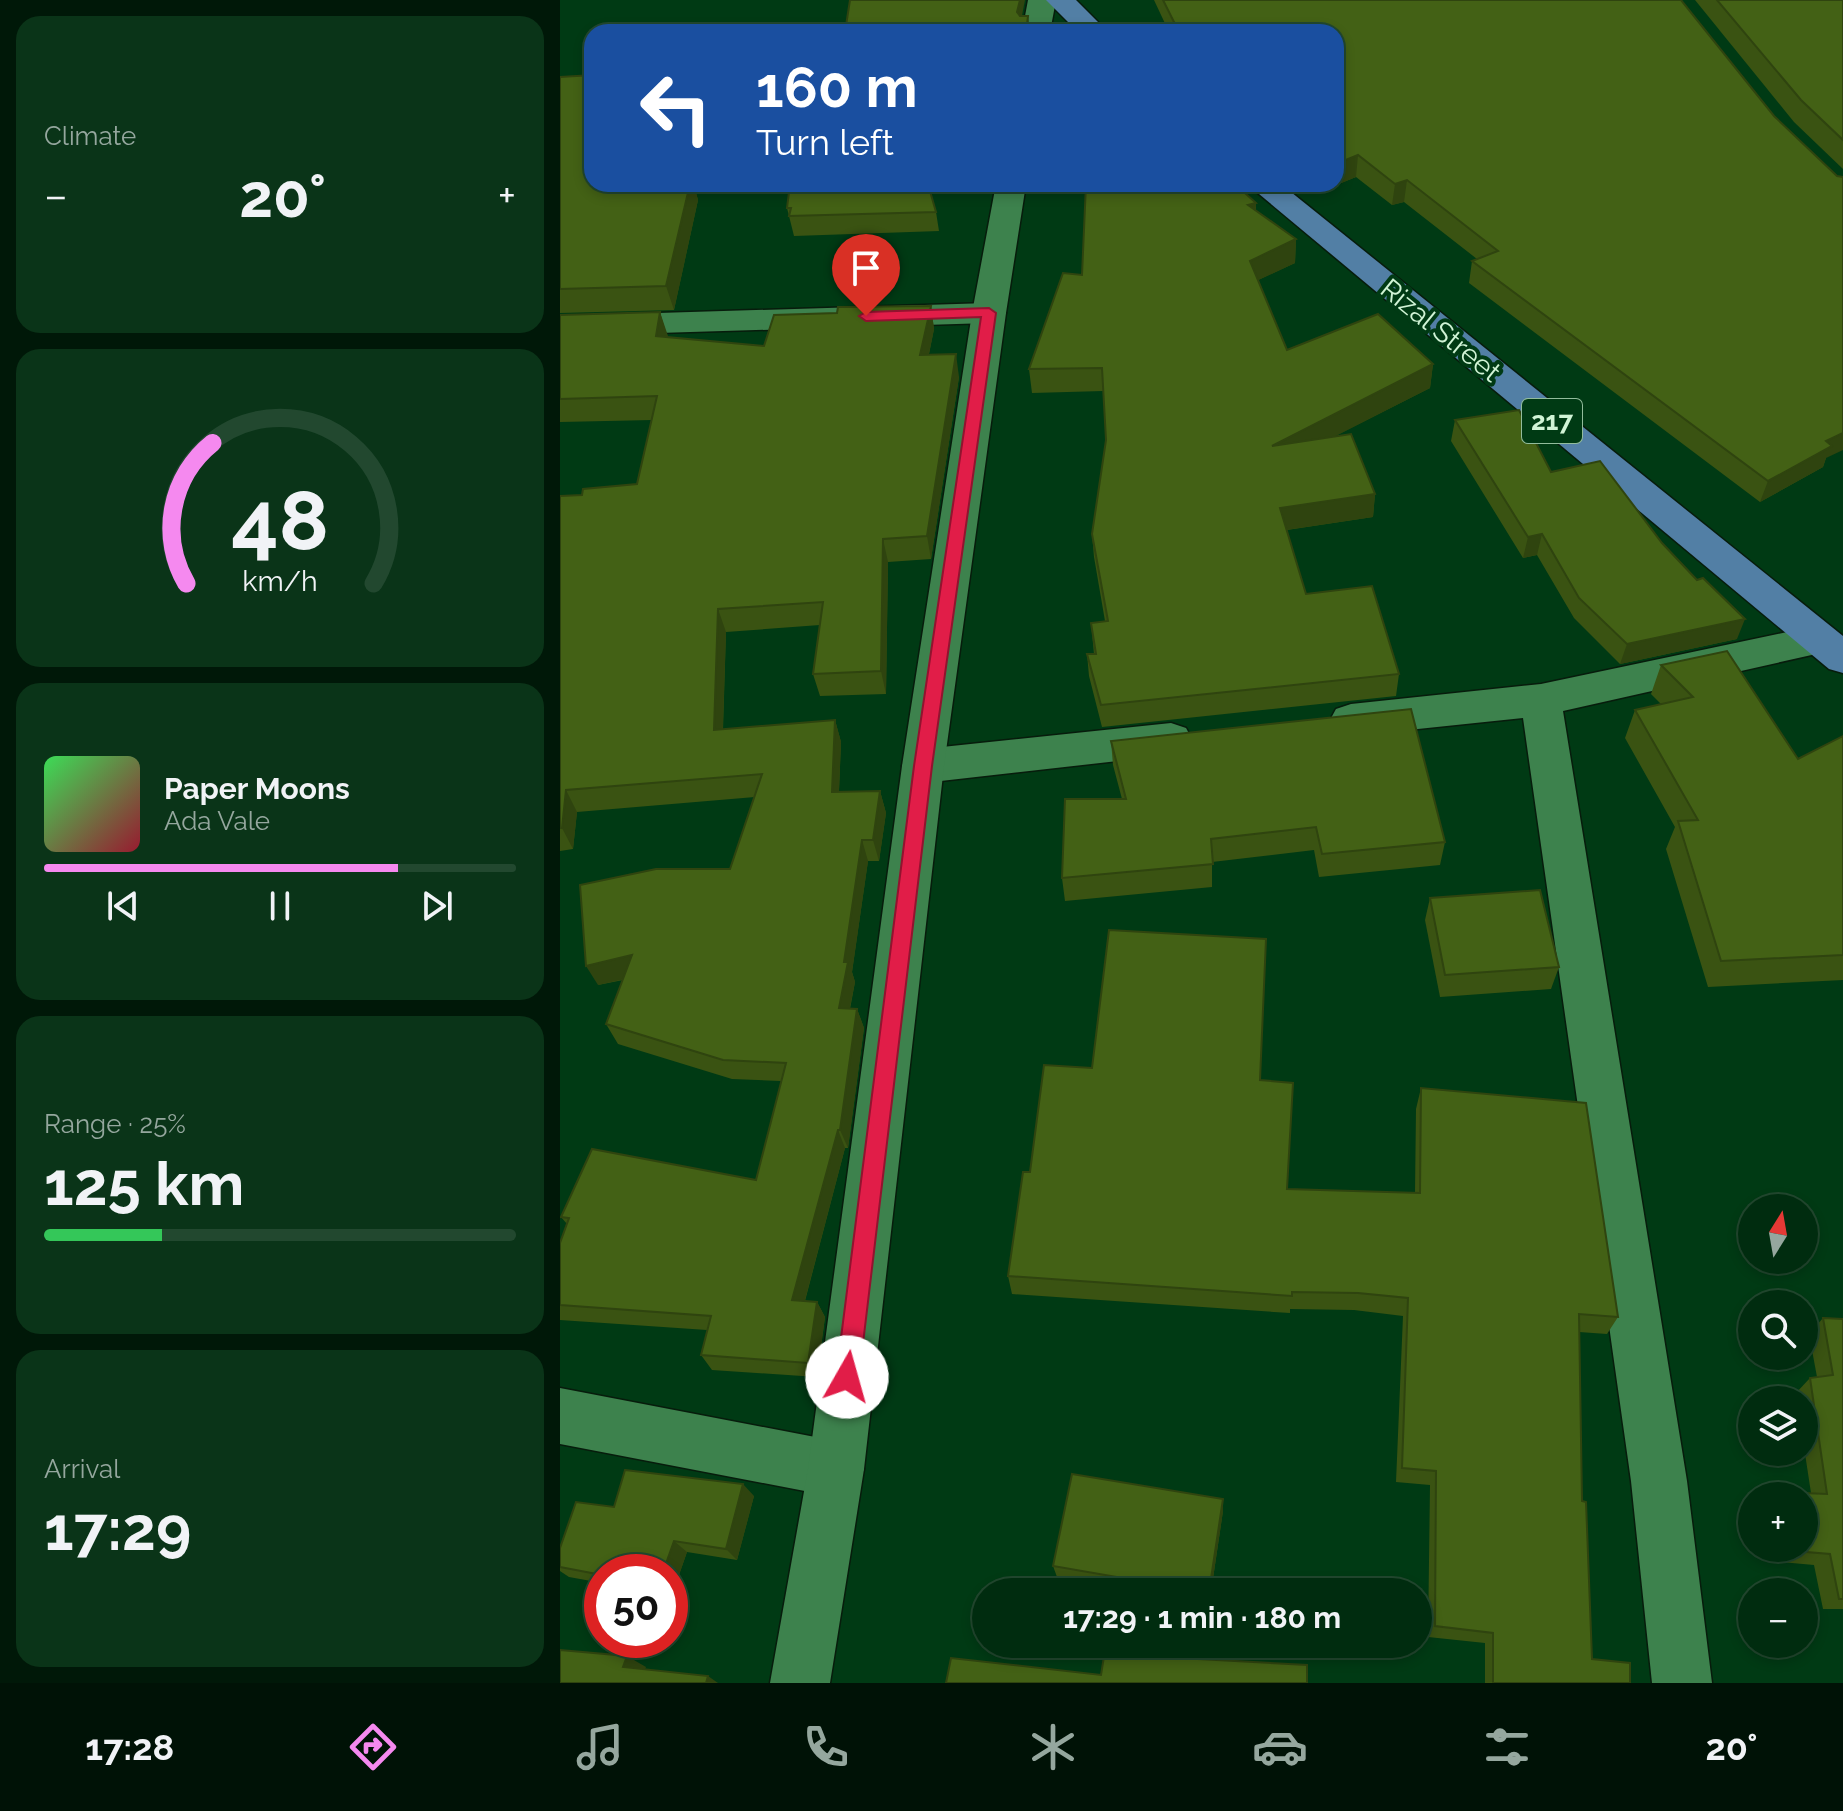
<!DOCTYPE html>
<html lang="en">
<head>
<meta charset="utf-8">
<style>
  body { margin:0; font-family:Raleway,sans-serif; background:#0a3418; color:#f1f3f6; height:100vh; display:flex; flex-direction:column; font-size:30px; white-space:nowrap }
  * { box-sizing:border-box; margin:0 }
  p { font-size:26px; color:#95a79e }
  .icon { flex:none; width:44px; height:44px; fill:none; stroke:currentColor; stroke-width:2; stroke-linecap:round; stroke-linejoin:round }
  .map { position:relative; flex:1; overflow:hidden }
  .drawer { display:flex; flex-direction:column; gap:16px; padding:16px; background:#001808; width:560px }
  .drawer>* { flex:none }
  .top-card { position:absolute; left:24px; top:24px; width:760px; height:168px; border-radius:24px; box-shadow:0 4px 12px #0003,0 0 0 2px #22482f; background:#1a4fa0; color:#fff; overflow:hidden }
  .needle { width:52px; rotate:11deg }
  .buttons { position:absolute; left:1178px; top:1194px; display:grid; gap:16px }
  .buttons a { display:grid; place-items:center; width:80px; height:80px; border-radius:50%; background:#002c0f; box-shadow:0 4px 12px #0003,0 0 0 2px #22482f; font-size:40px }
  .speed { position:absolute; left:24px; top:1554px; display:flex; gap:16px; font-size:40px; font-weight:700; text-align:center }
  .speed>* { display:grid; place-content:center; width:104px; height:104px; border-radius:50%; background:#002c0f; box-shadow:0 4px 12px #0003,0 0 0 2px #22482f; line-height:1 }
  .speed .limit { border:12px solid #d22; background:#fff; color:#111 }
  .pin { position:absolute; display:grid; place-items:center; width:68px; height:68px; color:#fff; margin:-82px -34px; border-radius:50% 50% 50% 0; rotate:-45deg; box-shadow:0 0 8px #0007 }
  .pin .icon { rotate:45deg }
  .me { position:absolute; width:88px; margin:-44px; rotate:7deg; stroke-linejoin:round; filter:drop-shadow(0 0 6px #0008) }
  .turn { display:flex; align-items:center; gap:28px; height:168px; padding:0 40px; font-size:36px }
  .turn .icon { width:104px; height:104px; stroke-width:2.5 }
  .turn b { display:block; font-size:56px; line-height:68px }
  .big { font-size:60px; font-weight:700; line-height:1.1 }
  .drawer .widget { flex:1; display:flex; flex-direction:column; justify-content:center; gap:12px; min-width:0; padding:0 28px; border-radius:24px; background:#0a3418 }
  .drawer .dial { align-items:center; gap:0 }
  .dial svg { height:208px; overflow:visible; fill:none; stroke:#22482f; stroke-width:7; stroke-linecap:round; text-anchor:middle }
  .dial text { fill:#f1f3f6; stroke:none }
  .song { display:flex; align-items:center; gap:24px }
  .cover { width:96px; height:96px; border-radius:12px; background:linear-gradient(135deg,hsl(130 70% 55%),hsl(350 70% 35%)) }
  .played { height:8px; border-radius:4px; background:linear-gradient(90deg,#f589ef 75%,#22482f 75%) }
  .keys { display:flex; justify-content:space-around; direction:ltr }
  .heat { display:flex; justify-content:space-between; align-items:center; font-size:44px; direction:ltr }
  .charge { height:12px; border-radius:6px; background:linear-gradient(90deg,#34c759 25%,#22482f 0) }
  .trip { position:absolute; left:412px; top:1578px; width:460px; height:80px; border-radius:40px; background:#002c0f; box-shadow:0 4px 12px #0003,0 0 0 2px #22482f; font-weight:700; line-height:80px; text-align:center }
  .tabs { display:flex; height:128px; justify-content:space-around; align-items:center; background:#001206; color:#95a79e }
  .tabs .icon { width:56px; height:56px }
  .tabs .active { color:#f589ef }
  .tabs b { font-size:36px; color:#f1f3f6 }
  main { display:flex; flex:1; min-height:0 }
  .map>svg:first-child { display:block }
</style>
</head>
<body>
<main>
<section class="drawer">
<div class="widget"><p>Climate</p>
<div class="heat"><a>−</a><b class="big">20°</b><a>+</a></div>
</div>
<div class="widget dial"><svg viewBox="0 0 100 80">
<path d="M14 69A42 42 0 1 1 86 69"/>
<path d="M14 69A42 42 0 0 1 24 15" stroke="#f589ef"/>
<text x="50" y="56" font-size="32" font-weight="700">48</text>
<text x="50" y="72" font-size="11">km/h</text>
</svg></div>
<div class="widget">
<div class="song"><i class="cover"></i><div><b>Paper Moons</b><p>Ada Vale</p></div></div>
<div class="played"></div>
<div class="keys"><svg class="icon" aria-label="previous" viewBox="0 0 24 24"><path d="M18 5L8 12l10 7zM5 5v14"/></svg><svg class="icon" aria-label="pause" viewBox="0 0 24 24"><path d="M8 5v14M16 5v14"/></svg><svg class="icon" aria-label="next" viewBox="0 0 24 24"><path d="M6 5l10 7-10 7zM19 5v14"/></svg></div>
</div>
<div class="widget"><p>Range · 25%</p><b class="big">125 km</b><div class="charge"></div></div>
<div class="widget"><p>Arrival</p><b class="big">17:29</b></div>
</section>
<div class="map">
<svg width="1283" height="1683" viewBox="0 0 1283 1683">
  <rect width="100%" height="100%" fill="#003a14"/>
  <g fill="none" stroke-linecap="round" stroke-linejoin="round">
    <g stroke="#071c0c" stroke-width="3">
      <g id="minor">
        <path d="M429,303L441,306L446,313L441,320L429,323L0,336V316Z"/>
        <path d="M1260,625L1274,630L1280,640L1274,650L1003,711L1127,1481L1152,1683H1092L1071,1481L963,718L791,736L776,731L770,720L776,709L791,704L981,684Z"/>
        <path d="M611,723L626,728L632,739L626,750L611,755L363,783L348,778L342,766L348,754L363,749Z"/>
        <path d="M0,1388L276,1441L296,1449L304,1469L296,1489L276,1497L0,1444Z"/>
      </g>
    </g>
    <g stroke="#071c0c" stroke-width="3">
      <g id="secondary">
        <path d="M468,0H496L490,32H462Z"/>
        <path d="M436,184H466L446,313L384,766L304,1469L270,1683H210L248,1469L342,766L412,313Z"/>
      </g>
    </g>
    <g stroke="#071c0c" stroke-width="3">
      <g id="primary">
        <path d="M486,0H516L548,32H518Z"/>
        <path d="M687,184H721L1283,636V673L1269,669Z"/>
      </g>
    </g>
    <use href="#minor" fill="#3d824d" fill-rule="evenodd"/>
    <use href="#secondary" fill="#3d824d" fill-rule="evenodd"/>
    <use href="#primary" fill="#527fa5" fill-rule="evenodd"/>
  </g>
  <g fill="#3a5312">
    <path d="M594,0H1121L1266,458L1263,467L1200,502L909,283L912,261L917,259L844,202L832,205L796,177L764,190L756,184H776V32H609Z"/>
    <path d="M1135,0H1283V169L1234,122Z"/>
    <path d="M0,77L134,186L138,200L114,310L0,313Z"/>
    <path d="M230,184H422V189L370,191L376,212L379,231L234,236L227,208Z"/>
    <path d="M696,203V211L736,239L735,263L698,280L727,350L873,364L870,388L775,436L815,494L813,517L727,530L746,594L839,674L836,696L542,727L529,676L527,654H534L531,623L545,621L534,557L532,534L546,440L543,391L472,393L469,369L522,275Z"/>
    <path d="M371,306L374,329L369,354L399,377L371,559L328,562L326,694L260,696L253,674L260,625L166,632L163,730L275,720L281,742L279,792L320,791L326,813L319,861H308L292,972L295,982L290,1009H297L304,1028L288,1148H285L245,1301L257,1302L265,1317L257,1377L152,1370L141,1355L147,1330L0,1320V1243L7,1224L1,1217L196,1180L221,1081L172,1079L58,1044L46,1024L63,980L38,985L170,869L195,797L17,812L13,849L0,851V496L22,495L77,484L92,420L0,422V315L100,312L107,337L204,346L277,313Z"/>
    <path d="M895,420L991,472L1102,543L1177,639L1060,664L1014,618L977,555L963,558L891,441Z"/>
    <path d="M1101,665L1238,759L1283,736V980L1148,987L1106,849L1115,827L1065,738L1075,710L1101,704L1091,694Z"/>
    <path d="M551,741L885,842L880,865L759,877L754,850L652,862V887L505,901L502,878L562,799L553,765Z"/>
    <path d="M870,898L999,967L991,989L880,997L865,920Z"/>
    <path d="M700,1080L727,1189L855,1193L856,1109L861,1088L1058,1317L1047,1334L1019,1332L1022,1501L1032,1659L1070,1683H925V1643L868,1637L870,1485L836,1482L843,1316L794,1310L730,1309V1313L452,1294L448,1276L470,1172Z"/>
    <path d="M1263,1318L1283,1319V1609H1263L1254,1565L1208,1561L1206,1548H1244V1496H1211L1216,1492L1251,1493L1244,1447V1400H1237L1236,1393L1250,1378L1257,1377L1249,1334Z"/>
    <path d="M194,1496L177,1560L127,1552L112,1595L110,1594V1572H42V1583L9,1577L0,1571V1548L54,1507Z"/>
    <path d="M663,1499V1511L651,1592H554L555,1587L497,1577L493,1566Z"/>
  </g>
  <g fill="#2f440f">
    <path d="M460,0H465L459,31L457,12Z"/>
    <path d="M468,16L470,32H466Z"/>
    <path d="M798,155L796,177L764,190L765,184H776V164Z"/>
    <path d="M847,180L844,202L832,205L835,184Z"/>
    <path d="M128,184H134L138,200L114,310L106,286Z"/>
    <path d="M696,203L695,226L688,205Z"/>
    <path d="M736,239L735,263L690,284V261Z"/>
    <path d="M371,306L374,329L364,378L360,355Z"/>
    <path d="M100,312L108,336L104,360L96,336Z"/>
    <path d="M396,354L399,377L371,559L367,536Z"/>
    <path d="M873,364L870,388L711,469L712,446Z"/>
    <path d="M1283,433V450L1266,458L1263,467L1200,502L1208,481L1266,441Z"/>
    <path d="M815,494L813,517L719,531L720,508Z"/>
    <path d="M982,534L977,555L963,558L968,537Z"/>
    <path d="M323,539L328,562L326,694L321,671Z"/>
    <path d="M158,609L166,632L162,752L154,730Z"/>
    <path d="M1185,619L1177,639L1060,664L1067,644Z"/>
    <path d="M275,720L281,742L278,813L272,792Z"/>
    <path d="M6,790L17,812L13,849L2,828Z"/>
    <path d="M320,791L326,813L319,861L313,840Z"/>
    <path d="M302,840L308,861L292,972L295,982L286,1027L279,1008L284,962Z"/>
    <path d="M72,955L83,975L38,985L26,966Z"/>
    <path d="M297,1009L304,1028L288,1148L280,1130Z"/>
    <path d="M278,1130L285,1148L241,1315L232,1300Z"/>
    <path d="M257,1302L265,1317L257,1377L248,1363Z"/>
    <path d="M183,1484L194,1496L177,1560L166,1549Z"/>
    <path d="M663,1499V1511L651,1592H649Z"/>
    <path d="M114,1541L127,1552L112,1595L110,1593V1572H103Z"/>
    <path d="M67,1656L86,1667L82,1678L63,1667Z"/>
    <path d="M148,1676L158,1683H146Z"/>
  </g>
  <g fill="#436115" stroke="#2f440f" stroke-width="2">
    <path d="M290,0H460L457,12L460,16H468L466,32H285Z"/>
    <path d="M603,0H1121L1214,116L1277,176L1283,177V433L1266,441L1272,446L1208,481L912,261L938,251L847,180L835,184L798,155L776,164V32H617L618,30Z"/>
    <path d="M1157,0H1283V140L1241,100Z"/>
    <path d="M32,75V184H130L106,286L0,289V77Z"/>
    <path d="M230,184H368L376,212L229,216L231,208H227Z"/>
    <path d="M526,184H675L696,203L688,205L736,239L690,261L727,350L818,314L873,364L712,446L791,434L815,494L720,508L746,594L812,586L839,674L541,705L527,654H536L531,623L548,621L532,534L546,440L542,368L469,369L503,273L522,275Z"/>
    <path d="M371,306L360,355L396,354L367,536L323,539L321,671L253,674L263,602L158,609L154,730L275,720L272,792L320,791L313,840H302L284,962H288L279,1008L297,1009L280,1130H278L232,1300L257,1302L248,1363L141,1355L151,1316L0,1305V1243L9,1218L1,1217L32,1149L196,1180L226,1063L163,1060L46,1024L72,955L26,966L20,885L96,869H170L202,774L6,790L2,828H0V496L22,495L23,489L77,484L97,396L0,399V315L100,312L96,336L204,346L214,315L277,313L278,307Z"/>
    <path d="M959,410L991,472L1040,461L1102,543L1137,580L1143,578L1185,619L1067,644L1019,598L982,534L968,537L895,420Z"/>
    <path d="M1167,651L1238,759L1283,736V955L1161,961L1118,821L1138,820L1075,710L1133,697L1101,665Z"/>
    <path d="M851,709L885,842L762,854L756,827L651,839L653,864L502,878L505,799H566L551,741Z"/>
    <path d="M980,890L999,967L885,975L870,898Z"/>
    <path d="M549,930L706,939L700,1080L733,1083L727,1189L860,1193L861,1088L1026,1103L1058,1317L1019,1314L1022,1501L1026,1502L1032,1659L1070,1663V1683H933V1633L875,1626L876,1471L842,1468L848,1298L798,1293L732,1292V1296L448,1276L463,1172H470L484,1065L532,1068Z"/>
    <path d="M1263,1318L1283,1319V1599H1279L1270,1554L1222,1550V1548H1244V1496H1216V1492L1267,1494L1250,1378L1273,1375Z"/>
    <path d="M65,1470L183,1484L166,1549L114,1541L103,1572H42V1575L0,1567V1548L16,1502L54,1507Z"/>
    <path d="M512,1474L663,1499L649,1592H554L557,1577L493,1566Z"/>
    <path d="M546,1644H641L639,1659L747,1665V1683H386L391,1658L541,1675Z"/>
    <path d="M0,1650L67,1656L63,1667L148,1676L146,1683H0Z"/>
  </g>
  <path fill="#e11d48" stroke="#92132f" stroke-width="2" d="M429,308L436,313L372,766L299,1377L295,1385L287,1388L279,1385L276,1377L354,766L421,317L306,321L299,316L306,312Z"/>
  <g text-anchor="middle" stroke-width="8" stroke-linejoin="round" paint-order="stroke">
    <rect fill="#003a14" stroke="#92bc9c" stroke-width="2" x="962" y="399" width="60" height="44" rx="6"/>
    <g font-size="26" font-weight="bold" fill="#d1f4d6">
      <text x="992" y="430">217</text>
    </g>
    <g font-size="28" fill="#d1f4d6" stroke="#003a14">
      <text transform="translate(881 330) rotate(39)" y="10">Rizal Street</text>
    </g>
  </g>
</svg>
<div class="buttons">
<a><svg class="needle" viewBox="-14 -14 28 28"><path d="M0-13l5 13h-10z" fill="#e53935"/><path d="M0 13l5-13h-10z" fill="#95a79e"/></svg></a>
<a><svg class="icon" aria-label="search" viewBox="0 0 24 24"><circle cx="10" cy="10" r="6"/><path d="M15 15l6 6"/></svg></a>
<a><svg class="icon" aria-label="layers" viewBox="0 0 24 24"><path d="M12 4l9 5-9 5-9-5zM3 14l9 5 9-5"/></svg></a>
<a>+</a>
<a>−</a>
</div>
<div class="speed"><div class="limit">50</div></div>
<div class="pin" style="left:306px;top:316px;background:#d93025"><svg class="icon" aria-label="arrive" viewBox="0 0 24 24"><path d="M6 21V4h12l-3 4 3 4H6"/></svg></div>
<svg class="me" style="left:287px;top:1377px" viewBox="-20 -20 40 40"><circle r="19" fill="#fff"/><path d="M0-13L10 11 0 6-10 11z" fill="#e11d48"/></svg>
<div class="trip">17:29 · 1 min · 180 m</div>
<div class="top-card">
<div class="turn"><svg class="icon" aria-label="left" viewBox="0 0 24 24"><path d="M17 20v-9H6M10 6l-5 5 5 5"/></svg><div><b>160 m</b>Turn left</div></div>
</div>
</div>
</main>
<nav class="tabs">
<b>17:28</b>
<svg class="icon active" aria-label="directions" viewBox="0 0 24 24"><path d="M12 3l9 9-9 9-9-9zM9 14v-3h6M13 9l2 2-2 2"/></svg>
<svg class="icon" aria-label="music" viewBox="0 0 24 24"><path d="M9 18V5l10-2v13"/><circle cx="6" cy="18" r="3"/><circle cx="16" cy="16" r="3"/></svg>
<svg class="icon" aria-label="phone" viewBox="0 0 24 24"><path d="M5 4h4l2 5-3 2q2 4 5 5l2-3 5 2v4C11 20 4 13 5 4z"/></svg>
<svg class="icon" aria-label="climate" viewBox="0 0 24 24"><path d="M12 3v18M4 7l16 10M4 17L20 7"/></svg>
<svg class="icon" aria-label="car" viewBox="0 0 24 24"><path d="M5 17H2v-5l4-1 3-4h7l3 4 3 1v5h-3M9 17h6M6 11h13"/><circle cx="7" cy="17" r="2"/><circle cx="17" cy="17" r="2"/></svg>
<svg class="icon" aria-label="filters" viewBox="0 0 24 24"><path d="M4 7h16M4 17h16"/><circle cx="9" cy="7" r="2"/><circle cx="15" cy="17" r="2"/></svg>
<b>20°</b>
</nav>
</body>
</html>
